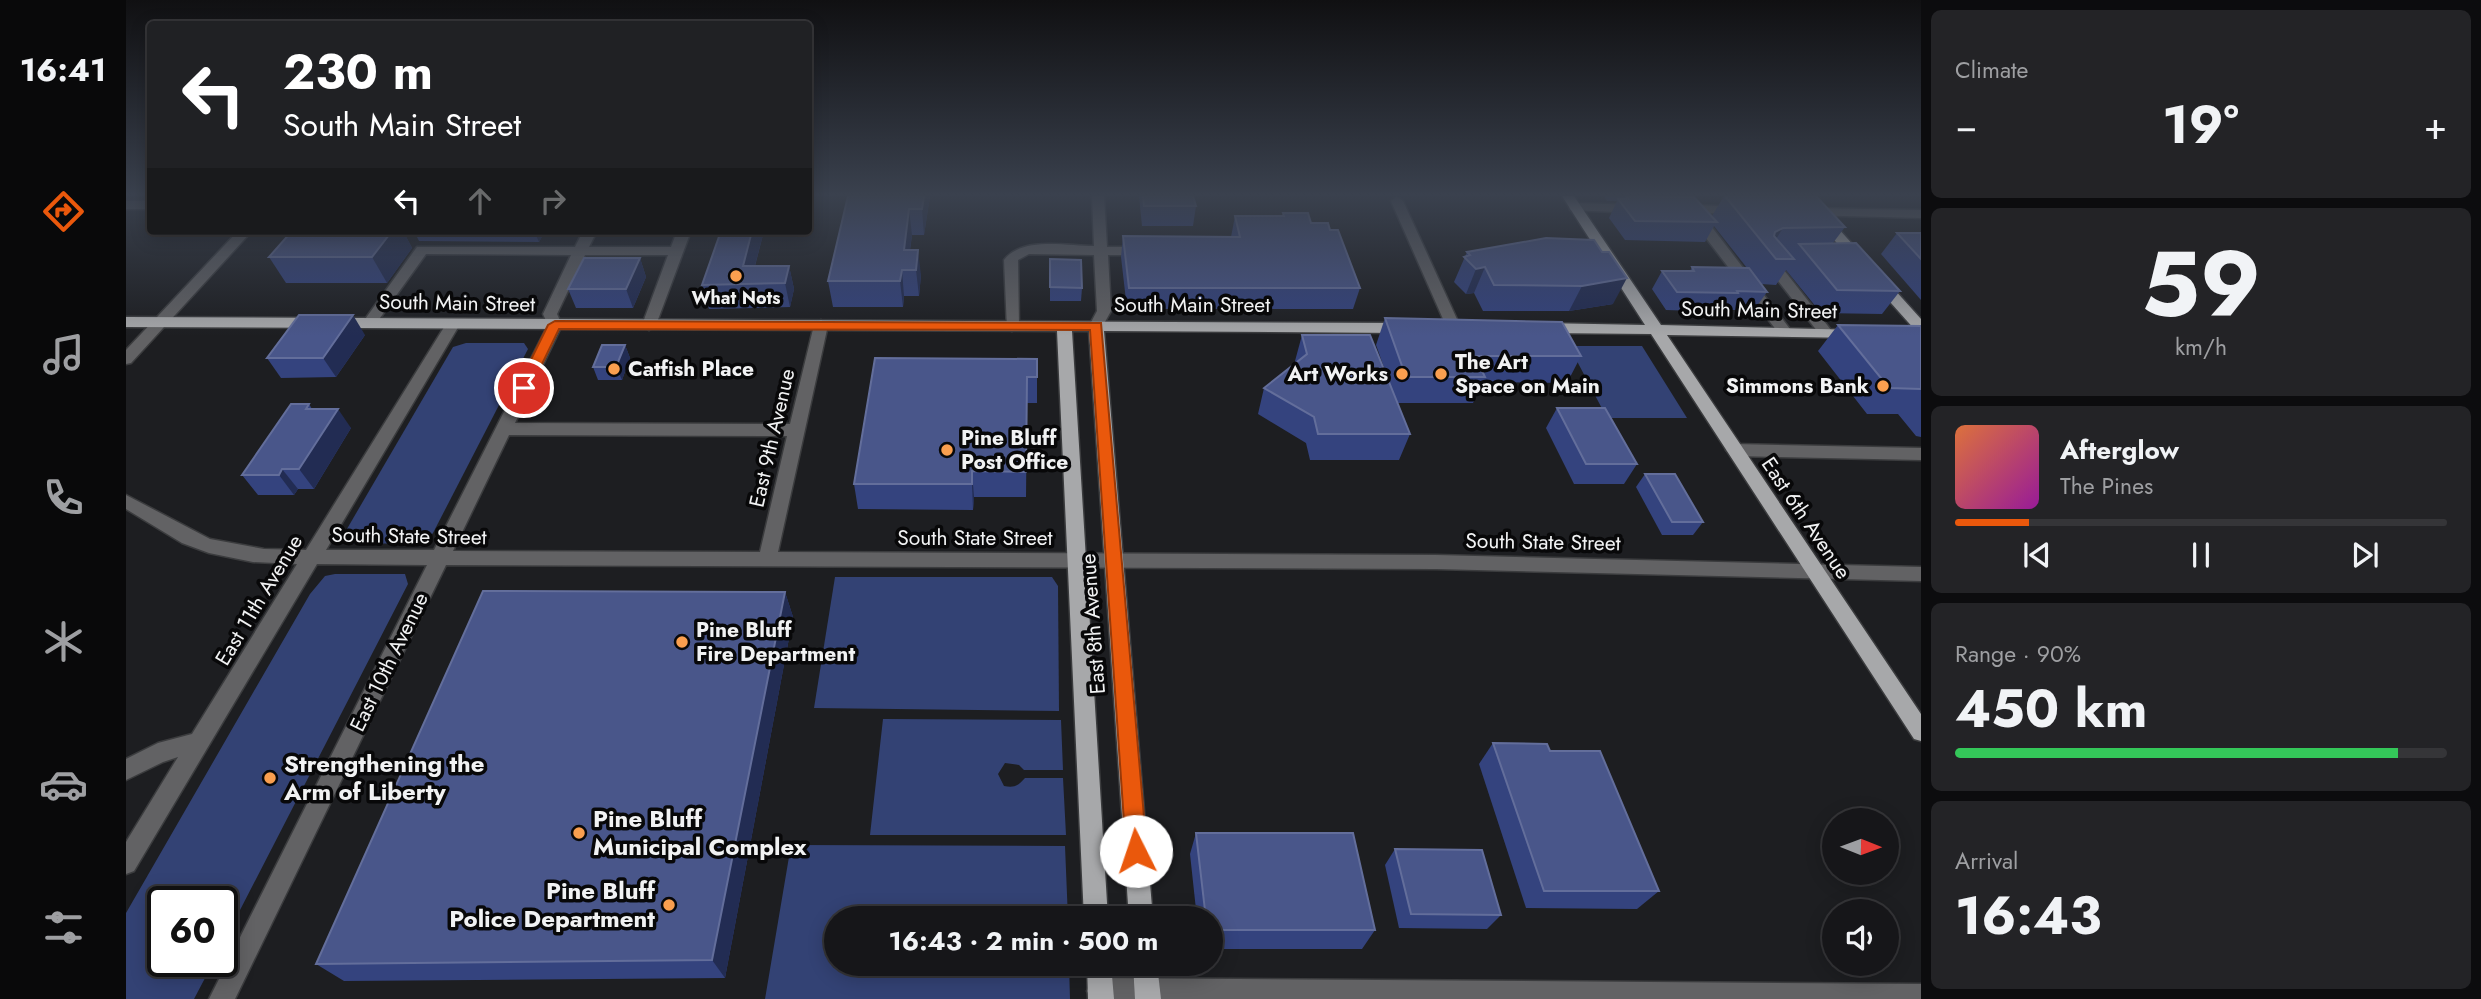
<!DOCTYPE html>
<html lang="en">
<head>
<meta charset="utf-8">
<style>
  body { margin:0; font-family:Jost,sans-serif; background:#232326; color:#f1f3f6; height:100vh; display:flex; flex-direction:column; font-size:26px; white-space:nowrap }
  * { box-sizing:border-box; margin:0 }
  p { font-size:23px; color:#9e9fa2 }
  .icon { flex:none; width:38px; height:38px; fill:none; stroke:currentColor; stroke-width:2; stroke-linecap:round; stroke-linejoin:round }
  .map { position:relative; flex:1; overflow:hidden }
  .panel { display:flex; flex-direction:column; gap:10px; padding:10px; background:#0c0c0e; width:560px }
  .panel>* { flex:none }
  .guide { position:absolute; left:21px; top:21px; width:665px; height:214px; border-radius:7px; box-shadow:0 4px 18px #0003,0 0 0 2px #353538; background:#202124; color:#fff; overflow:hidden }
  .needle { width:46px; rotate:91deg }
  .controls { position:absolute; left:1696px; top:808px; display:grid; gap:14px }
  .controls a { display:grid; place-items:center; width:77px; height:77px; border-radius:50%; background:#161619; box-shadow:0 4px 18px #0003,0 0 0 2px #353538; font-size:35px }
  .speed { position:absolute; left:21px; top:886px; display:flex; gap:14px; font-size:35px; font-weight:700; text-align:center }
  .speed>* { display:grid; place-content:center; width:91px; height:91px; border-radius:50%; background:#161619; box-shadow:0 4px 18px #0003,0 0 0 2px #353538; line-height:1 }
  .speed .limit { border:4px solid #111; border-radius:10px; background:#fff; color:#111 }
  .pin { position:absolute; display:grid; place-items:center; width:60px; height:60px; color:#fff; margin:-30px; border:4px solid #fff; border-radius:50%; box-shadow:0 2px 7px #0007 }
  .me { position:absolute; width:77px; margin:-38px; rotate:356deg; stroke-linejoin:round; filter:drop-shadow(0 0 5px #0008) }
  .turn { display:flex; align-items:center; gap:24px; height:147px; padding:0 21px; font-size:32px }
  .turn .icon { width:91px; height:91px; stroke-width:2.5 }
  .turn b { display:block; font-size:49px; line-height:60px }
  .lanes { display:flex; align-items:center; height:66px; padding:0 21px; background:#0003; justify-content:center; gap:35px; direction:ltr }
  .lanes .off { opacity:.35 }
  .big { font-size:52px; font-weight:700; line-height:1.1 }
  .panel .widget { flex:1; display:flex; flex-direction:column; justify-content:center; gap:10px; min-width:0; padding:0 24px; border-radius:10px; background:#232326 }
  .panel .dial { align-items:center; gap:0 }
  .dial b { font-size:91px; line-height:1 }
  .song { display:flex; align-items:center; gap:21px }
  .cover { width:84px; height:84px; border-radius:10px; background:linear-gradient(135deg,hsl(20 70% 55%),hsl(300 70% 35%)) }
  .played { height:7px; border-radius:4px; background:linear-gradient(90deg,#ea580c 15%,#353538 15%) }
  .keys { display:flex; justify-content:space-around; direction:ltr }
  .heat { display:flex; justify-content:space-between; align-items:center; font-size:38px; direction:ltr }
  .charge { height:10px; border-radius:5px; background:linear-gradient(90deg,#34c759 90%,#353538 0) }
  .trip { position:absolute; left:698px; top:906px; width:399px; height:70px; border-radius:35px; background:#161619; box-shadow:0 4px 18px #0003,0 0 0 2px #353538; font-weight:700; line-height:70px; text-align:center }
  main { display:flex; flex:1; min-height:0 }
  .dock { display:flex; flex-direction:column; width:126px; justify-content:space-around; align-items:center; background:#09090a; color:#9e9fa2 }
  .dock .icon { width:49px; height:49px }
  .dock .selected { color:#ea580c }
  .dock b { font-size:32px; color:#f1f3f6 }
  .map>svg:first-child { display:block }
</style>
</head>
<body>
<main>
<nav class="dock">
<b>16:41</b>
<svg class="icon selected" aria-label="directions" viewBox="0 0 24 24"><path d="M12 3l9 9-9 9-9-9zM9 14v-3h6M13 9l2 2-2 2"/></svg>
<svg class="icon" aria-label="music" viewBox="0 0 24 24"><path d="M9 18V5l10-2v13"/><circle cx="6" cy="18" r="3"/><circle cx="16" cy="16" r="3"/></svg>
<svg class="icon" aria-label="phone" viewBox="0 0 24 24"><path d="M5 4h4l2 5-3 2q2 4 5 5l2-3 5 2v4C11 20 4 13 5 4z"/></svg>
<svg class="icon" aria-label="climate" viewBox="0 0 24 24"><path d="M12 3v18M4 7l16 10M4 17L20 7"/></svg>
<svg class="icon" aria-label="car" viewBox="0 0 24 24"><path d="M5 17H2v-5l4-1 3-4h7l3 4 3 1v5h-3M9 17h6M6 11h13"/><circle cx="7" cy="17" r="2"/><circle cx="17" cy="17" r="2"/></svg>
<svg class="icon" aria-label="filters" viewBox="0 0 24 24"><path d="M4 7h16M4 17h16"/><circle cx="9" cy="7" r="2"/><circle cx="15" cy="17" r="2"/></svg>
</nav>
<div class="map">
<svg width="1795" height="999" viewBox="0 0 1795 999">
  <rect width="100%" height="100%" fill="#1d1e21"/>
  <g fill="#334274">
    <path d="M340,343H398L402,349L307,533L298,543L223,544L218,534L327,347Z"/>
    <path d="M1443,346H1516L1561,418H1481Z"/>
    <path d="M209,574H279L282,584L96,945V901H37V961H88L68,999H0V913L184,594L199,576Z"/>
    <path d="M709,577H926L932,586L933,711L688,708Z"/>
    <path d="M757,719L935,720L937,770H898L893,765L879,763L872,774L878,786C888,788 892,786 899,778H937L940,835H744Z"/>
    <path d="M665,845L939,846L942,919H710V964H943L944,999H639Z"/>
  </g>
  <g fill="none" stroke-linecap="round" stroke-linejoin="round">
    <g stroke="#3b3c3e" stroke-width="3">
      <g id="minor">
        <path d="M966,196H978L981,247H1020L1027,251L1020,255H982L985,311L975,329L970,331L963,326L971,311L968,255L903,254L892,260L893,326L886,331L881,329L878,260C896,236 941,246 968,246Z"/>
        <path d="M1549,196H1561L1569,205L1618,207V213L1613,214L1575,213L1664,329L1666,332L1664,335H1654L1561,213L1552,212L1551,209L1556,205Z"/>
        <path d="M1271,197L1277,201L1335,328L1333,331L1328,333L1321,328L1265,201Z"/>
        <rect x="0" y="201" width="24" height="8"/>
        <path d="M1449,203L1512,205L1518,209L1512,213L1444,210L1443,207Z"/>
        <path d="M1683,208L1795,210V218L1678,215L1677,212Z"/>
        <path d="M112,231H126L5,363L0,364V350Z"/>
        <path d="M457,231H471L463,247H545L551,231H565L530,325L523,330L516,325L542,255H459L431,314L436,325L389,423L664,424L688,325L695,320L702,325L652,552L1310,555L1795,567V581L1310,569L320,565L109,999H83L301,565L191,564L8,871L0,874V842L52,757L37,762L0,780V759L32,743L66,734L171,564L127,562L83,553L56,543L0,509V495L84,539L138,549L180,550L320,324L327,319L334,324L200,550H308L422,325L417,314L445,255L300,254L249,325L244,327L237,322L291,247H449ZM383,435L661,436L634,552L327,551Z"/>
        <path d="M1642,255L1647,256L1705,330L1707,333L1705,336H1695L1635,259Z"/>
        <path d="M1608,444L1795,448V460L1608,456L1600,450Z"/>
        <path d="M974,978L1795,984V999H965L961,991L965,982Z"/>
      </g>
    </g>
    <g stroke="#3b3c3e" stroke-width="3">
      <g id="major">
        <path d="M1436,196H1448L1535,325L1734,330L1736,333L1734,336L1729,338L1541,335L1795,714V741L1788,739L1525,334L1417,333L1410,328L1417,323L1519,325Z"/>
        <path d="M1670,196H1683L1739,258V264H1729Z"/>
        <path d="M1753,277L1758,278L1795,319V333L1790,331L1748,284V278Z"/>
        <path d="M0,317L1277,323L1284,328L1277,333L978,331L1027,919H1003L963,331H946L982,919H958L931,331L0,327Z"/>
        <path d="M961,964H985L988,999H962Z"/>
        <path d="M1007,964H1031L1035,999H1009Z"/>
      </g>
    </g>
    <use href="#minor" fill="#626264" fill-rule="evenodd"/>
    <use href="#major" fill="#a7a8aa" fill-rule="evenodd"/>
  </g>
  <g fill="#34437e">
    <path d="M722,196H804L798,235H786L784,250L795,275L793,296H778L777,307H707L702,281Z"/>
    <path d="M1013,196H1067L1070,206L1067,226H1016Z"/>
    <path d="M1478,196H1551L1586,216L1598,196H1690L1719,227L1707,243L1774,291L1756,314L1695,313L1660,270L1650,285L1635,284L1641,292L1628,310H1601L1600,312L1540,310L1526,289L1536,271H1564L1566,267L1621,268L1588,226L1579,242L1499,240L1483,218L1491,201H1481Z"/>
    <path d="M1157,213L1204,230L1234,288L1227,309H1001L995,257L997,236L1105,237L1109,216H1156Z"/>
    <path d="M166,231H277L286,248L261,283H160L143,257Z"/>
    <path d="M288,231H419L413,242L293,241Z"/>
    <path d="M638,231L629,266H663L668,289L664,307L583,309L576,285Z"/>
    <path d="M1771,233H1795V300L1755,254Z"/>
    <path d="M1420,238L1487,304L1443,311H1357L1348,293L1340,294L1328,282L1341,252Z"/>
    <path d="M514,258L520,277L507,308H450L442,289Z"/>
    <path d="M924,259L956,288L955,301H924Z"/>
    <path d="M1259,318L1455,356L1441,383L1356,382L1347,403H1271L1284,434L1273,460H1184L1180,443L1132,414L1138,388L1169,363V361L1176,335L1266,390L1250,345Z"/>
    <path d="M1712,325L1795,326V437L1790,436L1772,414H1741L1692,351Z"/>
    <path d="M239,335L210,377L155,378L141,358Z"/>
    <path d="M499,345L504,358L496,380H472L467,367Z"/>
    <path d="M911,359V403H901L900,497H848L847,510L732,509L728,484Z"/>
    <path d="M183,404L186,409L225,428L188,489H172L168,495H132L116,475Z"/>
    <path d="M1431,408L1511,464L1498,484H1448L1420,428Z"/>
    <path d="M1519,474L1577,522L1567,535H1536L1510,487Z"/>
    <path d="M659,592L667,617L599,978L218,981L190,964Z"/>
    <path d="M1367,743L1424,751L1533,891L1511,909L1400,908L1353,764Z"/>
    <path d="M1070,833L1249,930L1236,949H1085V919H1071L1064,854Z"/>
    <path d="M1269,849L1375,915L1361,929L1273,928L1259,865Z"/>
  </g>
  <g fill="#222c53">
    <path d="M798,196H804L798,235L796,209Z"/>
    <path d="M783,209L786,235L781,270L778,250Z"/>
    <path d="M1657,228L1643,250L1649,232Z"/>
    <path d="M266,231H277L286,248L261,283L246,257Z"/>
    <path d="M408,231H419L413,242Z"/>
    <path d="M626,231H638L624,284L617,266Z"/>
    <path d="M792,250L795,275L793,296L790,270Z"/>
    <path d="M514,258L520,277L507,308L500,289Z"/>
    <path d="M663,266L668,289L664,307L659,283Z"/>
    <path d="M1359,267L1348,293L1340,294L1350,269Z"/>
    <path d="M776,270L778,296L777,307L774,281Z"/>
    <path d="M1501,278L1487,304L1443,311L1456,286Z"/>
    <path d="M227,315L239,335L210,377L197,358Z"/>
    <path d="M499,345L504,358L496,380L490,367Z"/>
    <path d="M212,409L225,428L188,489L173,469Z"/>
    <path d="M156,469L172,489L168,495L153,475Z"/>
    <path d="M846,471L848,497L847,510L846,484Z"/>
    <path d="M659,592L667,617L599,978L586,960Z"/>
  </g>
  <g fill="#49568a" stroke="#636e9b" stroke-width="2">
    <path d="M722,196H798L796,209H783L778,250H792L790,270H776L774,281H702Z"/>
    <path d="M1017,196H1067L1070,206H1018Z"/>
    <path d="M1500,196L1568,197L1591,222L1509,221L1492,199H1502Z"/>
    <path d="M1599,196H1690L1719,227L1657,228L1649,232L1648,236L1668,259H1650Z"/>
    <path d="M1157,213H1182L1185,223H1202L1204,230H1212L1234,288H1003L997,236L1114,237L1109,216H1158Z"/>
    <path d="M166,231H266L246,257H143Z"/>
    <path d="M595,231H626L617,266H663L659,283L576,285Z"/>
    <path d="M1771,233H1795V259Z"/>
    <path d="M1420,238L1468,240L1476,252H1483L1501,278L1456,286L1368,285L1359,267L1350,269L1338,257L1344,255L1341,252Z"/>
    <path d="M1730,243L1774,291L1711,290L1673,244Z"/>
    <path d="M458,258H514L500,289H442Z"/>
    <path d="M924,259L955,260L956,288L924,287Z"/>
    <path d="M1566,267L1623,268L1641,292L1611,291L1612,293L1551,292L1536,271H1568Z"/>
    <path d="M173,315H227L197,358H141Z"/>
    <path d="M1259,318L1436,322L1455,356H1349L1359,377H1280Z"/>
    <path d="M1712,325L1795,326V389L1763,388Z"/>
    <path d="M1176,335H1244L1284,434H1192L1188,417L1138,388L1181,354Z"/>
    <path d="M476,345H499L490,367H467Z"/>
    <path d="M749,358L911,359V377H901L900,472L846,471V484H728Z"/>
    <path d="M165,404H183L180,409H212L173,469H156L153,475H116Z"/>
    <path d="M1431,408H1479L1511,464H1460Z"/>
    <path d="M1519,474H1549L1577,522H1546Z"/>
    <path d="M357,591L659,592L586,960L190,964Z"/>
    <path d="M1367,743L1421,744L1424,751H1474L1533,891H1418Z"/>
    <path d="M1070,833H1227L1249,930H1085V919H1080Z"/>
    <path d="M1269,849L1356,850L1375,915L1285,914Z"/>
  </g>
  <linearGradient id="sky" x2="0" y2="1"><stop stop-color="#101012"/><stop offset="0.58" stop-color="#3a414e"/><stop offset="1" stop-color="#3a414e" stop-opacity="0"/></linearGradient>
  <rect width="1795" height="336" fill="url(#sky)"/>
  <path fill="#ea580c" stroke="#983908" stroke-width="2" d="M429,321L975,323L1021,851L1018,858L1010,861L1003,858L1000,851L964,330L433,329L403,391H393L391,388L422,325Z"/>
  <g fill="#fa9f4f" stroke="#080809" stroke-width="2.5">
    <circle cx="610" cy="276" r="7"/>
    <circle cx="488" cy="369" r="7"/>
    <circle cx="1276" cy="374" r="7"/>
    <circle cx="1315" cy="374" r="7"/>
    <circle cx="1757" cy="386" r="7"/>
    <circle cx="821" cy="450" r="7"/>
    <circle cx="556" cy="642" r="7"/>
    <circle cx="144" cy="778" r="7"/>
    <circle cx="453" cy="833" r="7"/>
    <circle cx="543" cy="905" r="7"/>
  </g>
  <g text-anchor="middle" stroke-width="7" stroke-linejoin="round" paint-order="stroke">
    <g font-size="18" font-weight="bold" fill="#f1f2f3" stroke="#080809">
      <text x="610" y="304">What Nots</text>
    </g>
    <g font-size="21" fill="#f1f2f3" stroke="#080809">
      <text transform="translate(331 303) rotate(1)" y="7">South Main Street</text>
      <text x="1066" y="312">South Main Street</text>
      <text transform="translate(1633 310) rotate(1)" y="7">South Main Street</text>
      <text transform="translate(646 438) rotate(-77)" y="7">East 9th Avenue</text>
      <text transform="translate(1680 518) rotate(56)" y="7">East 6th Avenue</text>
      <text transform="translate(283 536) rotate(1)" y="7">South State Street</text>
      <text x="849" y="545">South State Street</text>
      <text transform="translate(1417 542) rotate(1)" y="7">South State Street</text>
      <text transform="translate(133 600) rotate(-59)" y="7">East 11th Avenue</text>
      <text transform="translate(967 624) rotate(-94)" y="7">East 8th Avenue</text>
      <text transform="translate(263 662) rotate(-64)" y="7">East 10th Avenue</text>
    </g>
    <g font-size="21" font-weight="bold" fill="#f1f2f3" stroke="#080809" text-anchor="start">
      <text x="1329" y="369">The Art<tspan x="1329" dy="24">Space on Main</tspan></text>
      <text x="502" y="376">Catfish Place</text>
      <text x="1262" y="381" text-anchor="end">Art Works</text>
      <text x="1743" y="393" text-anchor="end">Simmons Bank</text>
      <text x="835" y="445">Pine Bluff<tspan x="835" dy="24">Post Office</tspan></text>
      <text x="570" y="637">Pine Bluff<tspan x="570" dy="24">Fire Department</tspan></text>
    </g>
    <g font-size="24" font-weight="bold" fill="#f1f2f3" stroke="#080809" text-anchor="start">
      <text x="158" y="772">Strengthening the<tspan x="158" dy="28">Arm of Liberty</tspan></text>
      <text x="467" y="827">Pine Bluff<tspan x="467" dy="28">Municipal Complex</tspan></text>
      <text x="529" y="899" text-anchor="end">Pine Bluff<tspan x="529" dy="28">Police Department</tspan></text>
    </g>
  </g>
</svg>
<div class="controls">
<a><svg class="needle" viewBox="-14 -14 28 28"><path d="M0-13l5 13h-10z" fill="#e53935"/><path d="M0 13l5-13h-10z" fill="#9e9fa2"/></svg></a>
<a><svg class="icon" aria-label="sound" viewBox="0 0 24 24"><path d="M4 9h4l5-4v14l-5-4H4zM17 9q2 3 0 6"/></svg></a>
</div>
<div class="speed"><div class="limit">60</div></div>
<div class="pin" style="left:398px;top:388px;background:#d93025"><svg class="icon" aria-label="arrive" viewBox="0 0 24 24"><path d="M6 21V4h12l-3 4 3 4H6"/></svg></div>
<svg class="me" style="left:1010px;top:851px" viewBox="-20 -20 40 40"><circle r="19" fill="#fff"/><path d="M0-13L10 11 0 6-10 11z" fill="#ea580c"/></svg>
<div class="trip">16:43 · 2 min · 500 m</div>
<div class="guide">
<div class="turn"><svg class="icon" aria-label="left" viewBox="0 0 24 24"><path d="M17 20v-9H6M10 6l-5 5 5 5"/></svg><div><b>230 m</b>South Main Street</div></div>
<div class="lanes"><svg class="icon" aria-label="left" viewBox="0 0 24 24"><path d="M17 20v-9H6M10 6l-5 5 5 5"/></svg><svg class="icon off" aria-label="ahead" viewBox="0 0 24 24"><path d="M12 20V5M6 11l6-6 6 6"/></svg><svg class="icon off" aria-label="right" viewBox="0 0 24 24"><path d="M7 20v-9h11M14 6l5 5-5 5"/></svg></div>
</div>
</div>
<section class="panel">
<div class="widget"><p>Climate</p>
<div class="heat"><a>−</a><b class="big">19°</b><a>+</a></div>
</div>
<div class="widget dial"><b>59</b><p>km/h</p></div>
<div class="widget">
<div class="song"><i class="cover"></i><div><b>Afterglow</b><p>The Pines</p></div></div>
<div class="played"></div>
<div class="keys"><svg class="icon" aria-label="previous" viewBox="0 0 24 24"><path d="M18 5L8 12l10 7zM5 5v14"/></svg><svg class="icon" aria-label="pause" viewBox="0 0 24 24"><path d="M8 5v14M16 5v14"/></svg><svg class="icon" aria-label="next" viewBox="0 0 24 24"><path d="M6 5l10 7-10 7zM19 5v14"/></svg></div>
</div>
<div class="widget"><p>Range · 90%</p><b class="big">450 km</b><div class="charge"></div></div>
<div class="widget"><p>Arrival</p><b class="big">16:43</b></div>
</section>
</main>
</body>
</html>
